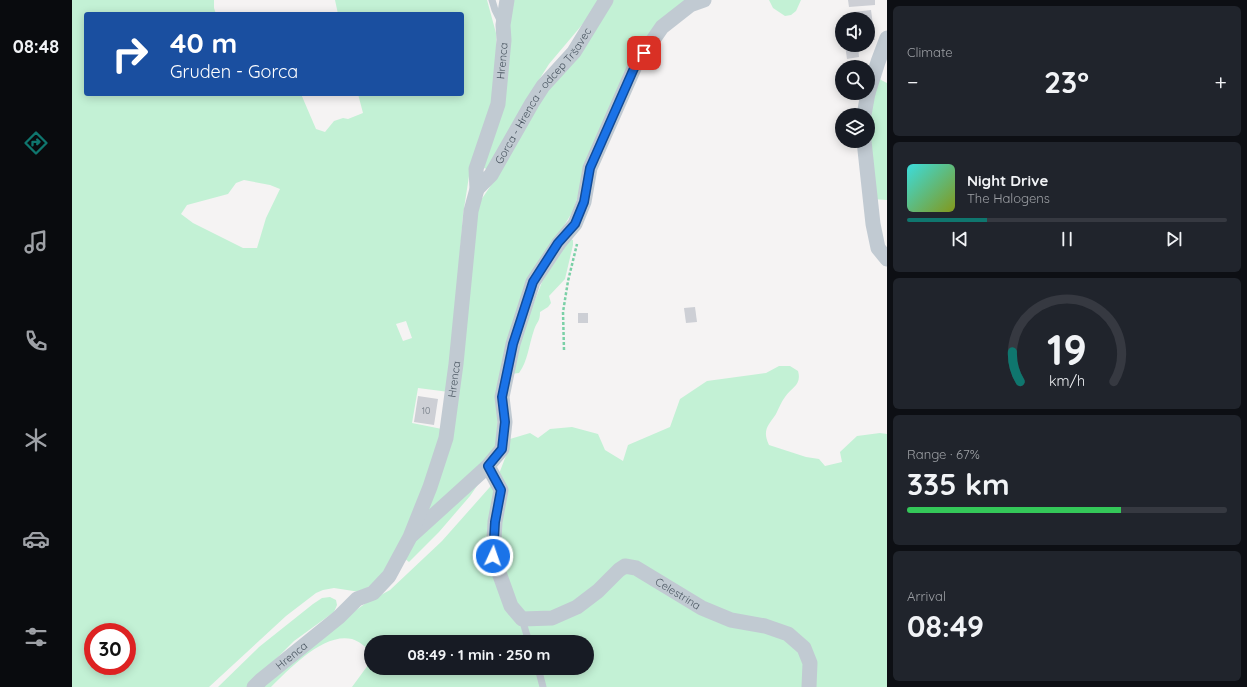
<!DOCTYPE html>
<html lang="en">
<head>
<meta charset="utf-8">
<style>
  body { margin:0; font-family:Quicksand,sans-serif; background:#20242c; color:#f1f3f6; height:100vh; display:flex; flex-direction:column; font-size:15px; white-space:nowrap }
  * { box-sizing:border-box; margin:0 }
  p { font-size:13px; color:#9ea1a6 }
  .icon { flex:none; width:22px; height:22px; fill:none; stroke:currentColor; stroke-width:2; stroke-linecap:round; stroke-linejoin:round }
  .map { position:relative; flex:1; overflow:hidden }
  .panel { display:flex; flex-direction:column; gap:6px; padding:6px; background:#0d0f14; width:360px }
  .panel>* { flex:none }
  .guide { position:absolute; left:12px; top:12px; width:380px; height:84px; border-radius:4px; box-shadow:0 2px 10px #0003; background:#1a4fa0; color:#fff; overflow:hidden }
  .controls { position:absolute; left:763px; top:12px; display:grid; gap:8px }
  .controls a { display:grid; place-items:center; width:40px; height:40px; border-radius:50%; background:#171b24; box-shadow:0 2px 10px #0003; font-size:20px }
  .speed { position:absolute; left:12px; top:623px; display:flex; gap:8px; font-size:20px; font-weight:700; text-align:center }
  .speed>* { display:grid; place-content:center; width:52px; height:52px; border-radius:50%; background:#171b24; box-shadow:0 2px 10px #0003; line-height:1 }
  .speed .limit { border:6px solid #d22; background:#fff; color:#111 }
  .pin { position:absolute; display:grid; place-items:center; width:34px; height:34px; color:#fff; margin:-17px; border-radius:8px; box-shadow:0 2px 6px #0006 }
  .me { position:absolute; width:44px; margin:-22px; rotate:3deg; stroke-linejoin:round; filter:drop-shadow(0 0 3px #0008) }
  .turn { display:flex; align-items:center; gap:14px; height:84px; padding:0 20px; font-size:18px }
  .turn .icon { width:52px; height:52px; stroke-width:2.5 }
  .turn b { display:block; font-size:28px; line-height:34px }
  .big { font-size:30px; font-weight:700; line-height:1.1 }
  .panel .card { flex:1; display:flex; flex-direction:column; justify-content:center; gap:6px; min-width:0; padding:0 14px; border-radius:6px; background:#20242c }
  .panel .dial { align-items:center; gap:0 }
  .dial svg { height:104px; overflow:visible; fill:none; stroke:#363941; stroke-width:7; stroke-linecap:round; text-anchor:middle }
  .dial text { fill:#f1f3f6; stroke:none }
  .song { display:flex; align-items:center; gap:12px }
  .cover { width:48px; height:48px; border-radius:6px; background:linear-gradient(135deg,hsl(180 70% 55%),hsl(70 70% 35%)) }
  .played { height:4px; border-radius:2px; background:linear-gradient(90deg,#0f766e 25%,#363941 25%) }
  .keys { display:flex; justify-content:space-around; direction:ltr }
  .heat { display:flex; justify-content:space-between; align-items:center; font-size:22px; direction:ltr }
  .charge { height:6px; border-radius:3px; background:linear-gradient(90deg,#34c759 67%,#363941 0) }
  .trip { position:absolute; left:292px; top:635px; width:230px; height:40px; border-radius:20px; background:#171b24; box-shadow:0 2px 10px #0003; font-weight:700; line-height:40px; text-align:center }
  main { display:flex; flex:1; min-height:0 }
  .menu { display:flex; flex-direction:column; width:72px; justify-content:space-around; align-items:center; background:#090b0e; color:#9ea1a6 }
  .menu .icon { width:28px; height:28px }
  .menu .current { color:#0f766e }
  .menu b { font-size:18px; color:#f1f3f6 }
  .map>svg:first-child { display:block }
</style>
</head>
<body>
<main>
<nav class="menu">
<b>08:48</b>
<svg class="icon current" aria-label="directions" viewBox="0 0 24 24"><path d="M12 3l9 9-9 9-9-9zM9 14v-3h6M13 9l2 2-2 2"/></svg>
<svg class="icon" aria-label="music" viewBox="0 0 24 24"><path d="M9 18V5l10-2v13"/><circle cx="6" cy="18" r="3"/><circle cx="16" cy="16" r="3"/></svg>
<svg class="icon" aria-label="phone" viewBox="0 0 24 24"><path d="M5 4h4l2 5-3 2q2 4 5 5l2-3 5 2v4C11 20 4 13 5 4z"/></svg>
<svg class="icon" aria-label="climate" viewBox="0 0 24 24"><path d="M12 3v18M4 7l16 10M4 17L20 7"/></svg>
<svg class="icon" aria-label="car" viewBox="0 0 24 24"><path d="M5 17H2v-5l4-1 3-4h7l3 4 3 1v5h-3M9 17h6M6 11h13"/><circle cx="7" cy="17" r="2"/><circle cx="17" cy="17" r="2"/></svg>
<svg class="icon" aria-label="filters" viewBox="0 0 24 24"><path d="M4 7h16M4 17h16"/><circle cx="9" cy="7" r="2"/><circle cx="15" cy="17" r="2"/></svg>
</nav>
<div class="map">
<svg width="815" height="687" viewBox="0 0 815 687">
  <rect width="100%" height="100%" fill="#f5f3f3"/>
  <g fill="#c3f1d5" fill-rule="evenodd">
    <path d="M0,0H142V8L144,14H14V94H229L244,129L253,132L262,121L271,118L276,119L291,113L286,94H390V14H266L263,0H415L424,33L425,54L421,100L397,176L391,215L377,392L346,388L340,423L370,429L341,520L306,581L288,592L262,588L251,590L244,593L214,616L137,687H0ZM172,180L198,185L208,189L194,218L185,248H171L121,223L109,214L115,205L156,194L164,183ZM334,321L340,338L331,341L324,324ZM21,632H55V666H21Z"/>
    <path d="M441,0H531L477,64L460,91L417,170L412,168L435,43Z"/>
    <path d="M541,0H620L594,19L507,193L501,211L487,234L455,285L427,404L423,460L398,496L367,532L337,562L332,558L379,436L403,219L409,200L424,178L452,124Z"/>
    <path d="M697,0H729L724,11L719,15L713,16L701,8Z"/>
    <path d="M805,76L809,80L815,83V200L800,199L796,141V115Z"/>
    <path d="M498,239L501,240V245L493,279L477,296L479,303L476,307L468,312C468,322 465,321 462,330C457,344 456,361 447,373L439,374L452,328L470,282Z"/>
    <path d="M707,366H718L726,371C730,385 720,387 713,397C709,402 707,408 704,414C696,426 690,430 697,445L734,457L747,459L753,466L770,462L768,452L785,436L808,433L815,434V687H280L299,661V668H515V642H299V651C293,647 287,641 280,639C252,632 217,669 199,687H190L252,633L294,603L318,590L370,541L425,479L435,453L438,439L458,433L466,438L478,429L500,427L526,434L533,450L551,461L556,445L598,427L608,399L635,381L694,373Z"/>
    <path d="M258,597L264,600L265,605L262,612L222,641L176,687H146L187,647L241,604L250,598Z"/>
  </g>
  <g fill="#cdcfd5">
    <path d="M776,0H803V5L777,7Z"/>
    <path d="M799,10L803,40H796V19H782L781,12Z"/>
    <path d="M773,45H786L787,57L775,59Z"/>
    <path d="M623,307L625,322L614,323L612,308Z"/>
    <rect x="506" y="313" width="10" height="10"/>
    <path d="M346,396L366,399L362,425L342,422Z"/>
  </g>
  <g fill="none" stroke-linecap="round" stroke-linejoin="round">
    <path stroke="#7ad0a6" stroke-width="2.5" stroke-dasharray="3 2" stroke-linecap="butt" d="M492,350L491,312L496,281L505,244"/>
    <g stroke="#c1cad2" stroke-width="7">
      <path d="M420,0L423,10L429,22"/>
      <path d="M450,619L457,642"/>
      <path d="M466,668L471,687"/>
    </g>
    <g stroke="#c1cad2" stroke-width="15">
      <path d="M796,93L806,62L815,38"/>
      <path d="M792,115L796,93"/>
      <path d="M792,141L801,224L806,248L815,259"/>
      <path id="s1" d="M405,189L419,175L460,103L471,86L502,52L534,0"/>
      <path id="s2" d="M416,466L429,490L423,522L421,556L439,606L450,619L480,618L505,607L526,591L547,570L553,566L564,568L630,608L659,620L693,626L716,634L732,648L738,663L737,687"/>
      <path d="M340,535L416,466L430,449L433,422L430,397L441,344L461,282L487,243L503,224L512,202L518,168L563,66L590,27L618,5L632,0"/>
      <path id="s3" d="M182,687L189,680L267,617L285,599L301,593L317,576L338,537L358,487L374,438L384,364L399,211L405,189L404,169L426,104L432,40L431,25L435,0"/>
    </g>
  </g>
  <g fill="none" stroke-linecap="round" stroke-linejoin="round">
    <g stroke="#114b97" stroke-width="10">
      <path id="route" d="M421,556L423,522L429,490L416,466L430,449L433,422L430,397L441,344L461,282L486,243L503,224L512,202L518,168L563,66L572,53"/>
    </g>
    <use href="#route" stroke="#1a73e8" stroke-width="7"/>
  </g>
  <g text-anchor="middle" stroke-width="3" stroke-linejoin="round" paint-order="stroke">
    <g font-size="9" fill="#6b747e">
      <text x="354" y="414">10</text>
    </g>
    <g font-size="11" fill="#4a5661" stroke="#fff">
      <text dy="4" stroke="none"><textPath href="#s3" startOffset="709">Hrenca</textPath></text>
      <text dy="4" stroke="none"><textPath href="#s1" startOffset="115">Gorca - Hrenca - odcep Tršavec</textPath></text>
      <text dy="4" stroke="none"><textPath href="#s3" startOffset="385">Hrenca</textPath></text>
      <text dy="4" stroke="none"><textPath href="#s2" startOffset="345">Celestrina</textPath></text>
      <text dy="4" stroke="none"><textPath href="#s3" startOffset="49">Hrenca</textPath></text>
    </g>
  </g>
</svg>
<div class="controls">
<a><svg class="icon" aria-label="sound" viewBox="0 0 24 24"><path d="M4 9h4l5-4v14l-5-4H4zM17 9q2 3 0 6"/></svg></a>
<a><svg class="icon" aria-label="search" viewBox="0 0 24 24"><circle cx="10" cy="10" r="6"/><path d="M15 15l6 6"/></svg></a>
<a><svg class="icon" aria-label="layers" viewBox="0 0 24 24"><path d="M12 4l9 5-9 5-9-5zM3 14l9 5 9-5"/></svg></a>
</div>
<div class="speed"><div class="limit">30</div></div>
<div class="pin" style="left:572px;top:53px;background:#d93025"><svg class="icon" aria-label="arrive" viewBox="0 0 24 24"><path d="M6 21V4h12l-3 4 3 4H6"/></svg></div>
<svg class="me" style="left:421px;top:556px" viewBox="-20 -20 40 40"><circle r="17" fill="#1a73e8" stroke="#fff" stroke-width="3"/><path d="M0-11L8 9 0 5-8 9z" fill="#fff"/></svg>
<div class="trip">08:49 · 1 min · 250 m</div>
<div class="guide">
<div class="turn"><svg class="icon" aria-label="right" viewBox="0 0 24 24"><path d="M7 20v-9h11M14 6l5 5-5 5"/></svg><div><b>40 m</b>Gruden - Gorca</div></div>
</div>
</div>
<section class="panel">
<div class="card"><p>Climate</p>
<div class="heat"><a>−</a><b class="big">23°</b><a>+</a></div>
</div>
<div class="card">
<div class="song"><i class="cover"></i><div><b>Night Drive</b><p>The Halogens</p></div></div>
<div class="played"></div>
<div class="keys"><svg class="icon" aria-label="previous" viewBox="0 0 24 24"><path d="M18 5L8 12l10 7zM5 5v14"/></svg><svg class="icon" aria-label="pause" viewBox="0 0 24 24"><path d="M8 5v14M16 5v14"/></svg><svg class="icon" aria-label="next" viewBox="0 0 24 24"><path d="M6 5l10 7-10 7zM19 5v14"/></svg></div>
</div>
<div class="card dial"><svg viewBox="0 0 100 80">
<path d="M14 69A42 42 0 1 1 86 69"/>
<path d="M14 69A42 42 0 0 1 8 46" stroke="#0f766e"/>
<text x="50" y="56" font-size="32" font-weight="700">19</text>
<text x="50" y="72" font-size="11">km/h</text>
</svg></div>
<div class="card"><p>Range · 67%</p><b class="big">335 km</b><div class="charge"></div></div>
<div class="card"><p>Arrival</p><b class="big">08:49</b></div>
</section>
</main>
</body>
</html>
